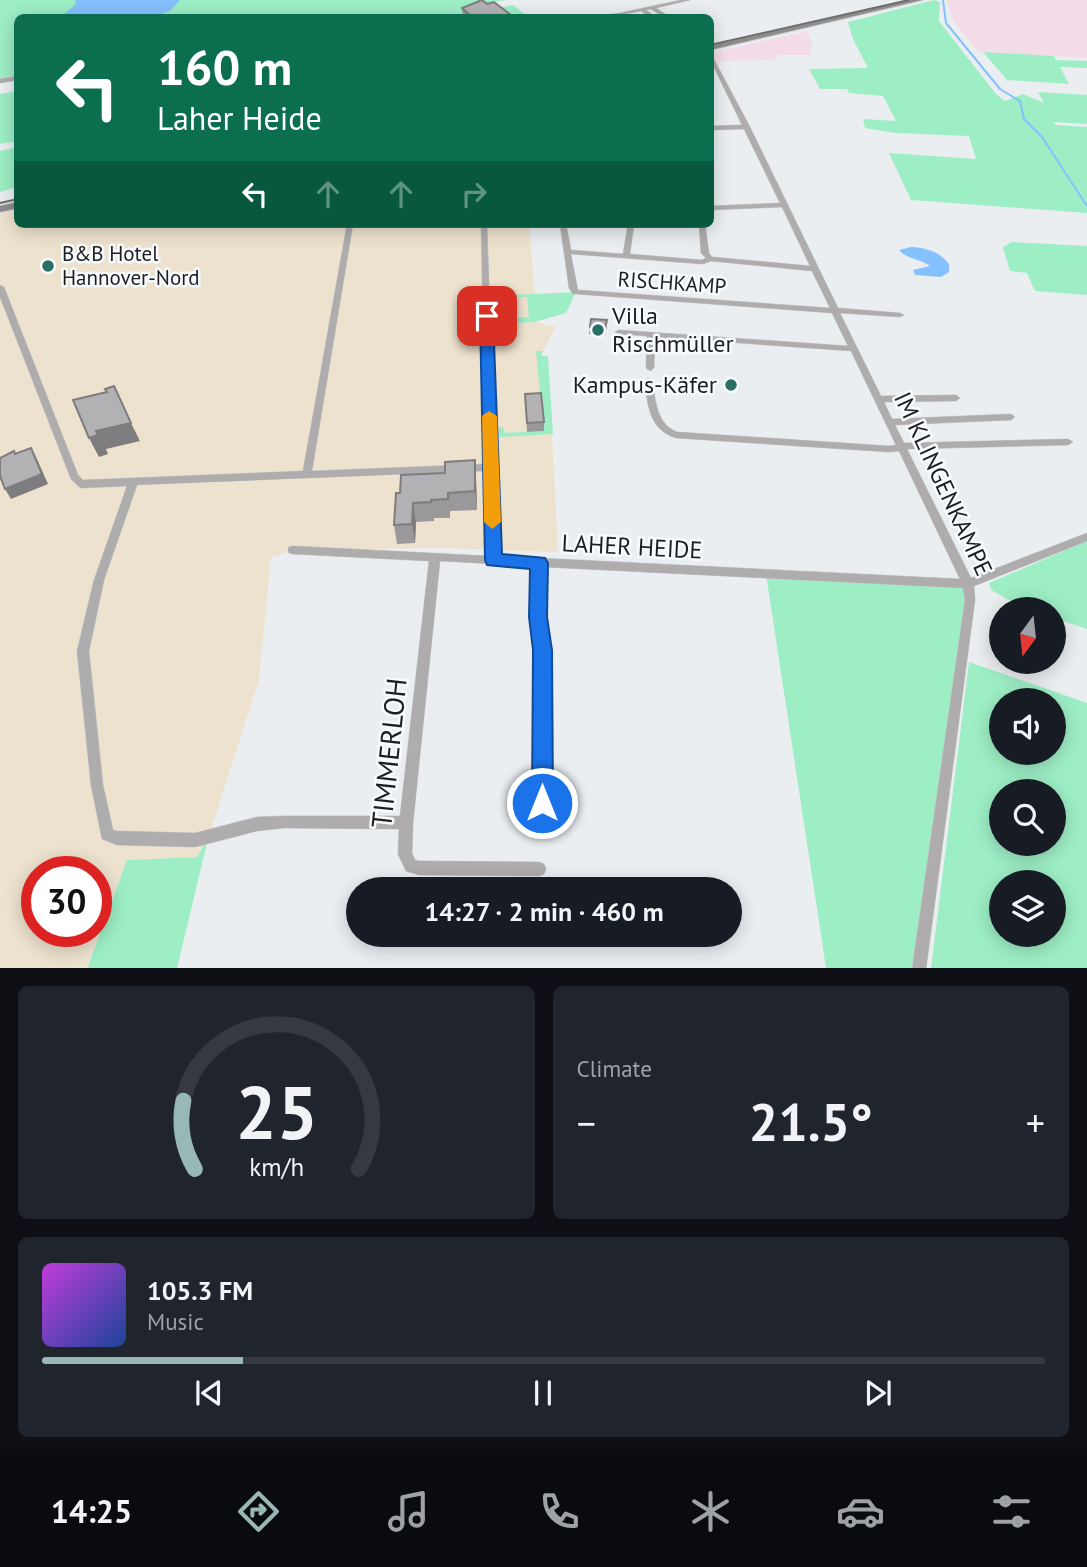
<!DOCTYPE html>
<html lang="en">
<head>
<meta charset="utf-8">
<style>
  body { margin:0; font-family:"PT Sans",sans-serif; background:#20242c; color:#f1f3f6; height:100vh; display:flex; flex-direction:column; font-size:26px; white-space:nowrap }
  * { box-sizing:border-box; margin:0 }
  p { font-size:23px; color:#9ea1a6 }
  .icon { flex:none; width:38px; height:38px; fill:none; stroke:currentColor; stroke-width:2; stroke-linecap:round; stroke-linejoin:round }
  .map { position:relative; height:968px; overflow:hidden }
  .panel { display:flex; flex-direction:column; gap:18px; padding:18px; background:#0d0f14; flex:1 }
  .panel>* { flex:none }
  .guide { position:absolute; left:14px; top:14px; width:700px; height:214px; border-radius:10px; box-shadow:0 4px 18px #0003; background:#0b6e4f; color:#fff; overflow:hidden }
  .needle { width:46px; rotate:195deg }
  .tools { position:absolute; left:989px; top:597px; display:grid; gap:14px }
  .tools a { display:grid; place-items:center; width:77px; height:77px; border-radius:50%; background:#171b24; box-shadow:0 4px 18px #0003; font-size:35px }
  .speed { position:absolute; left:21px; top:856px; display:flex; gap:14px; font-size:35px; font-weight:700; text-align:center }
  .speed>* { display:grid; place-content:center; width:91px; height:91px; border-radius:50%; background:#171b24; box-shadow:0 4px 18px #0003; line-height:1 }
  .speed .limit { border:10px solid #d22; background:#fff; color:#111 }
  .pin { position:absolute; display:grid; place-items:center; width:60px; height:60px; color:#fff; margin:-30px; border-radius:14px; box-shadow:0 4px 10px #0006 }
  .me { position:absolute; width:77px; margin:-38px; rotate:0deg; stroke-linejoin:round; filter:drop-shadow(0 0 5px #0008) }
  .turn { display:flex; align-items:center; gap:24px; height:147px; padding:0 28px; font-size:32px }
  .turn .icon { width:91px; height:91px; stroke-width:2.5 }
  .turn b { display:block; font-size:49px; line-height:60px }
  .lanes { display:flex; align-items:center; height:66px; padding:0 28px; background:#0003; justify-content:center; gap:35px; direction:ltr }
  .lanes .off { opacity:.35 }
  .big { font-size:52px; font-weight:600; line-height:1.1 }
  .panel .card { flex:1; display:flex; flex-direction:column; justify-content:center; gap:10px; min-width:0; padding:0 24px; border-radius:10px; background:#20242c }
  .panel .dial { align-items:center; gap:0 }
  .dial svg { height:182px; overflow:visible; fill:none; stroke:#363941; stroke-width:7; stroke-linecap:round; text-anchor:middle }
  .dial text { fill:#f1f3f6; stroke:none }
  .song { display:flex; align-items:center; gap:21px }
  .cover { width:84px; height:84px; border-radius:10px; background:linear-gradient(135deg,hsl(290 70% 55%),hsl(220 70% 35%)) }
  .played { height:7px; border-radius:4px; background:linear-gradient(90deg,#97b8b4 20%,#363941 20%) }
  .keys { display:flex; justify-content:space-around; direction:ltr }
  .heat { display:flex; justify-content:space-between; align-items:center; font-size:38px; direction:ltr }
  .panel .tiles { flex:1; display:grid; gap:18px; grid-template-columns:1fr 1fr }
  .card:last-child { grid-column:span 2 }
  .trip { position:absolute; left:346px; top:877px; width:396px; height:70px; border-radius:35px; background:#171b24; box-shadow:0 4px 18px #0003; font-weight:600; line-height:70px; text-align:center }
  .menu { display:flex; height:112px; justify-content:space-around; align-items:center; background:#090b0e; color:#9ea1a6 }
  .menu .icon { width:49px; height:49px }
  .menu .on { color:#97b8b4 }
  .menu b { font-size:32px; color:#f1f3f6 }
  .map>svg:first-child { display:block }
</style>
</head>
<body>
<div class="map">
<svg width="1087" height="969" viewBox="0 0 1087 969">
  <rect width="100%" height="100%" fill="#ebeef1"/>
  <g fill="#f3dce8">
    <path d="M946,0H1087V58L979,52L954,22Z"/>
    <path d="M807,31L813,46L809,47L811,55H778L773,60L720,61L721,65L711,68L710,53Z"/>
  </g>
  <path fill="#ede2ce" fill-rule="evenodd" d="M17,210L18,224H529L535,294H532L534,322L556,327L541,355L548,357L558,552L437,548L293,550L271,557L259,680L208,839L197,857L127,860L87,968H0V213ZM37,872H96V931H37Z"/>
  <g fill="#9deec5" fill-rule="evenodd">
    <path d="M0,0H508L490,2L498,8L513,5L529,17L18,18L17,75L0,78Z"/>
    <path d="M934,0L940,2L939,21L996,94L1005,101L1023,94L1044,103L1038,92L1087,95V124L1054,122L1056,125L1087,127V213L911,200L889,153L976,159L969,136L895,133L865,128L863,119L896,121L883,96L849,93L847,89H820L809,69L868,68L853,39L848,22Z"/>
    <path d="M983,52L1054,56L1056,60L1087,61V68L1060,67L1069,84L1007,80Z"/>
    <path d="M17,91V141L0,144V94Z"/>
    <path d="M17,147V187L0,192V151Z"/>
    <path d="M1012,242L1087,246V295L1035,291L1027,273L1010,271L1003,247Z"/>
    <path d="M576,292L566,313L534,322L494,324L495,318H500L501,323L511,322V318L529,317L527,297L504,298L500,302V314H495L494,296Z"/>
    <path d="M536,351H543L541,355L548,357L553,434L499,437V427H503L505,433L544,431Z"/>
    <path d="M1087,541V629L1054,618V609H1025L991,590L989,583Z"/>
    <path d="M766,574L968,584L912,968H826Z"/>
    <path d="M969,662L1087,703V968H931ZM1001,700H1054V752H1001ZM1001,791H1054V844H1001ZM1001,882H1054V934H1001Z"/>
    <path d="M208,839L177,968L87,969L127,860L197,857Z"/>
  </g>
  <g fill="#85c1fe">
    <path d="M76,0H180L170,11L159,15L51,17L65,13L75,5Z"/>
    <path d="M911,247C926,248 939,251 949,264V272L941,277L915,275L913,270L930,266C921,259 906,259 899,250Z"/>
  </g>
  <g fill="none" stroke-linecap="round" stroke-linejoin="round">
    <g stroke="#85c1fe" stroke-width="2">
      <path d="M943,0L946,23L1000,89L1020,101L1024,119L1042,137L1087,206"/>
      <path d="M123,224H165"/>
    </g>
    <g stroke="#c6c9cb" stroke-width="1">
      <g id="minor">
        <path d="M681,0H690L656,8L671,18H665L651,9L646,10L657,18H651L641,11L603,18H584L620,13Z"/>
        <path d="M710,52L750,127L838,308L900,313L904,315L900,317L840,313L881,396L956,395L960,398L956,401L884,402L892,419L1011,414L1015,417L1011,420L895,425L904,443L1068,439L1073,442L1068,445L907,449L971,578L1087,533V541L974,586L975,600L926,969H912L965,600L963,588L544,567L543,617L549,651L548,803L544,820L539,821L534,820L532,815L536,803L537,651L533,617L534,566L440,561L413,823L412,853L415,860L419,861L539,862L544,864L546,869L544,874L539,876L419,875L406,871L398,854L399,829L284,828L257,831L195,847L117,845L102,839L91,785L77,651L94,580L127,486L81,488L78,486L71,479L0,297V285L4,287L78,475L83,480L303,471L347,224H353L312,471L486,464L481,224H487L498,556L960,579L899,451L889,452L676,438C648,429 649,406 644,381L648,378L652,381C656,400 656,424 677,432L889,446L896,445L851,351L655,337L654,368L650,371L646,368L647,336L619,334L615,332L619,330L848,346L832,313L576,294H573L569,288L560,224H566L571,250L623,254L628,224H634L630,254L702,260L706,258L701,253L699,224H705L709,253L712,257L810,266L782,207L710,210V206L780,203L744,129L710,130V126L742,125L710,59ZM571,254L703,264L711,261L812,271L830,308L578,290ZM486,471L488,556L293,546L289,547L288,550L289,553L293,554L429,561L400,816H284L257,817L195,833L117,831L113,830L103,785L89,651L104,580L137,485Z"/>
        <path d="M18,76V80L0,83V79Z"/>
      </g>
    </g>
    <g stroke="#c6c9cb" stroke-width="2">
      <g id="secondary">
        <path d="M910,0H922L710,50V46Z"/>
        <path d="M18,202V208L0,212V206Z"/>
      </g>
    </g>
    <use href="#minor" fill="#aeacac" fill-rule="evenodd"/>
    <use href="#secondary" fill="#8f8c8c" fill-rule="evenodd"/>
    <g stroke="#6d6e70" stroke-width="2">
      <path d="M710,45L909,0"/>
      <path d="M0,203L18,199"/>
    </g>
  </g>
  <g fill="#9b989b">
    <path d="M487,4L511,15V18H463L462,8Z"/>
    <path d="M590,327H607L605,335L589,334Z"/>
    <path d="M525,394L544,422V431L527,432Z"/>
    <path d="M476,479L477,510L450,511V518H434V521L416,522L415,543L397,544L394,525L400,493Z"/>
  </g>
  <g fill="#7e7c7e">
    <path d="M131,423L140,441L106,449L108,454L99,457L89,438L96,431Z"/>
    <path d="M31,448L36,457L48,484L11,499L5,489Z"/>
    <path d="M475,460L476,479L477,510L475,491Z"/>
    <path d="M413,503L416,522L415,543L412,524Z"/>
  </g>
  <g fill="#b4b1b4" stroke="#7e7c7e" stroke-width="2">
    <path d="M482,0L487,4L494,2L511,15L496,18H488L487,16L473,18L462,8Z"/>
    <path d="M591,319L607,320L605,329L590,327Z"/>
    <path d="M114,386L131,423L96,431L98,435L89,438L73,400L107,392L105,389Z"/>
    <path d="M541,393L544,422L527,423L525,394Z"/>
    <path d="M31,448L42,474L5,489L0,476V458L14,451L15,454Z"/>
    <path d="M475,460V491L448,493V499L431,500V502L413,503L412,524L394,525L396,493H400L401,475L445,473V462Z"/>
  </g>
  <path fill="#1a73e8" stroke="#114b97" stroke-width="2" d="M487,312L493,316L502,554L545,558L548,563L547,617L552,650L553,803L550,811L542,814L535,811L532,803L533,650L529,617L530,569L487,565L485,560L480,316Z"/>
  <path fill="#f59e0b" d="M489,411L497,416L501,522L492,529L484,522L482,416Z"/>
  <g fill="#2a6f63" stroke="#f8fbfe" stroke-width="2.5">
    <circle cx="48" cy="266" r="7"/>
    <circle cx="598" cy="330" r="7"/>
    <circle cx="731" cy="385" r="7"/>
  </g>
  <g text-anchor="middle" stroke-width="5" stroke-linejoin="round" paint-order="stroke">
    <g font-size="21" fill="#1d1e1f" stroke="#f8fbfe" text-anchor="start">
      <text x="62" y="261">B&amp;B Hotel<tspan x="62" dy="24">Hannover-Nord</tspan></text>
    </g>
    <g font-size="21" fill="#1d1e1f" stroke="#f8fbfe">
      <text transform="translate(672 283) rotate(4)" y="7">RISCHKAMP</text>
    </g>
    <g font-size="24" fill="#1d1e1f" stroke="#f8fbfe" text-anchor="start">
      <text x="612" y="324">Villa<tspan x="612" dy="28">Rischmüller</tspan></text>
      <text x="717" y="393" text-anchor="end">Kampus-Käfer</text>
    </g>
    <g font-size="24" fill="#1d1e1f" stroke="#f8fbfe">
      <text transform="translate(943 484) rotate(65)" y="8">IM KLINGENKAMPE</text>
      <text transform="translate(632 547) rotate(3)" y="8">LAHER HEIDE</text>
    </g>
    <g font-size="28" fill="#1d1e1f" stroke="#f8fbfe">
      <text transform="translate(389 753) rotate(-84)" y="10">TIMMERLOH</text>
    </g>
  </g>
</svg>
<div class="tools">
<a><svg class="needle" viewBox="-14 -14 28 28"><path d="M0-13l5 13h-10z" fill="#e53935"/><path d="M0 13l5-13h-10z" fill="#9ea1a6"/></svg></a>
<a><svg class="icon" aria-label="sound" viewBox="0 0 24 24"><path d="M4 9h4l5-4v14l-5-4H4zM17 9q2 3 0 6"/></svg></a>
<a><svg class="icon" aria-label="search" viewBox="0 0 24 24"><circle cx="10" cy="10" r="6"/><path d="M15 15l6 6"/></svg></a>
<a><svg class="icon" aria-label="layers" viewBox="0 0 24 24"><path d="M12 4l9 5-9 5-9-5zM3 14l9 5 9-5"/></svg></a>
</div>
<div class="speed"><div class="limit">30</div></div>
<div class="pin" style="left:487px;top:316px;background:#d93025"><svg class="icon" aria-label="arrive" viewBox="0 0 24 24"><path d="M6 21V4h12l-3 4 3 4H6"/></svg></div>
<svg class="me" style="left:542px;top:803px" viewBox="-20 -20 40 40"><circle r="17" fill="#1a73e8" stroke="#fff" stroke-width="3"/><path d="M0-11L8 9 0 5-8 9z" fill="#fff"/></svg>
<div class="trip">14:27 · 2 min · 460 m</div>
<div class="guide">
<div class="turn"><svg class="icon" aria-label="left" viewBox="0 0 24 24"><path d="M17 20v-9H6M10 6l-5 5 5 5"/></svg><div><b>160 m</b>Laher Heide</div></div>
<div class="lanes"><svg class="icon" aria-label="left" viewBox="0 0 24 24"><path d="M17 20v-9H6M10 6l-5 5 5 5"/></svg><svg class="icon off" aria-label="ahead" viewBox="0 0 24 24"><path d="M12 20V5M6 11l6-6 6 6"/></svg><svg class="icon off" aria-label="ahead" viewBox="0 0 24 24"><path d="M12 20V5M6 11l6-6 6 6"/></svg><svg class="icon off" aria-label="right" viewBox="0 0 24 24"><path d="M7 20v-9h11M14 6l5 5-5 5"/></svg></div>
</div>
</div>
<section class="panel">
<div class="tiles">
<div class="card dial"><svg viewBox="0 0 100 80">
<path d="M14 69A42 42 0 1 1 86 69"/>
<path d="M14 69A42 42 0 0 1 9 39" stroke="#97b8b4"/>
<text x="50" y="56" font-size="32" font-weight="700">25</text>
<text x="50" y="72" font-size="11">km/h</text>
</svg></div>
<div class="card"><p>Climate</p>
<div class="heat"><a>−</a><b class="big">21.5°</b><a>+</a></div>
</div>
<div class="card">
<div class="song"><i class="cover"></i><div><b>105.3 FM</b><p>Music</p></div></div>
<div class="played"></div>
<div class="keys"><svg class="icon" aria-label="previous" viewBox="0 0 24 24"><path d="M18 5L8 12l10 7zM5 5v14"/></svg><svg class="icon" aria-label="pause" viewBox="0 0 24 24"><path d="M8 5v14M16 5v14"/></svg><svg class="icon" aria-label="next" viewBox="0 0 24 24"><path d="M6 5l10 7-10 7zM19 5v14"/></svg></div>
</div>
</div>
</section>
<nav class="menu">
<b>14:25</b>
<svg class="icon on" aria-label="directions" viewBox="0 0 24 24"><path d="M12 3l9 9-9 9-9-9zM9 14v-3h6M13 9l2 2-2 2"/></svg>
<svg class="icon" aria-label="music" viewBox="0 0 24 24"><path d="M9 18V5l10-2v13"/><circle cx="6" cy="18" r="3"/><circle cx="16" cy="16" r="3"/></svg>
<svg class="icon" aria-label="phone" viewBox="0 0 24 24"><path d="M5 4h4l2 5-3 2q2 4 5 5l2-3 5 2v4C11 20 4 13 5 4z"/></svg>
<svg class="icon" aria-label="climate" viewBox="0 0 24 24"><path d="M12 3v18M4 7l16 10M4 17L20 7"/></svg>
<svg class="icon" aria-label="car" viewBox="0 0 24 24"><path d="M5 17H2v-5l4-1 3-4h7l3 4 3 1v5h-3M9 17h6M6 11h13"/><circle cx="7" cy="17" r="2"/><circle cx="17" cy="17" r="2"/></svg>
<svg class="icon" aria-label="filters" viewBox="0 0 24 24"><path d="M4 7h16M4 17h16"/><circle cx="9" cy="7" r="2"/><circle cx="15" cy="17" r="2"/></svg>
</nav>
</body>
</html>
